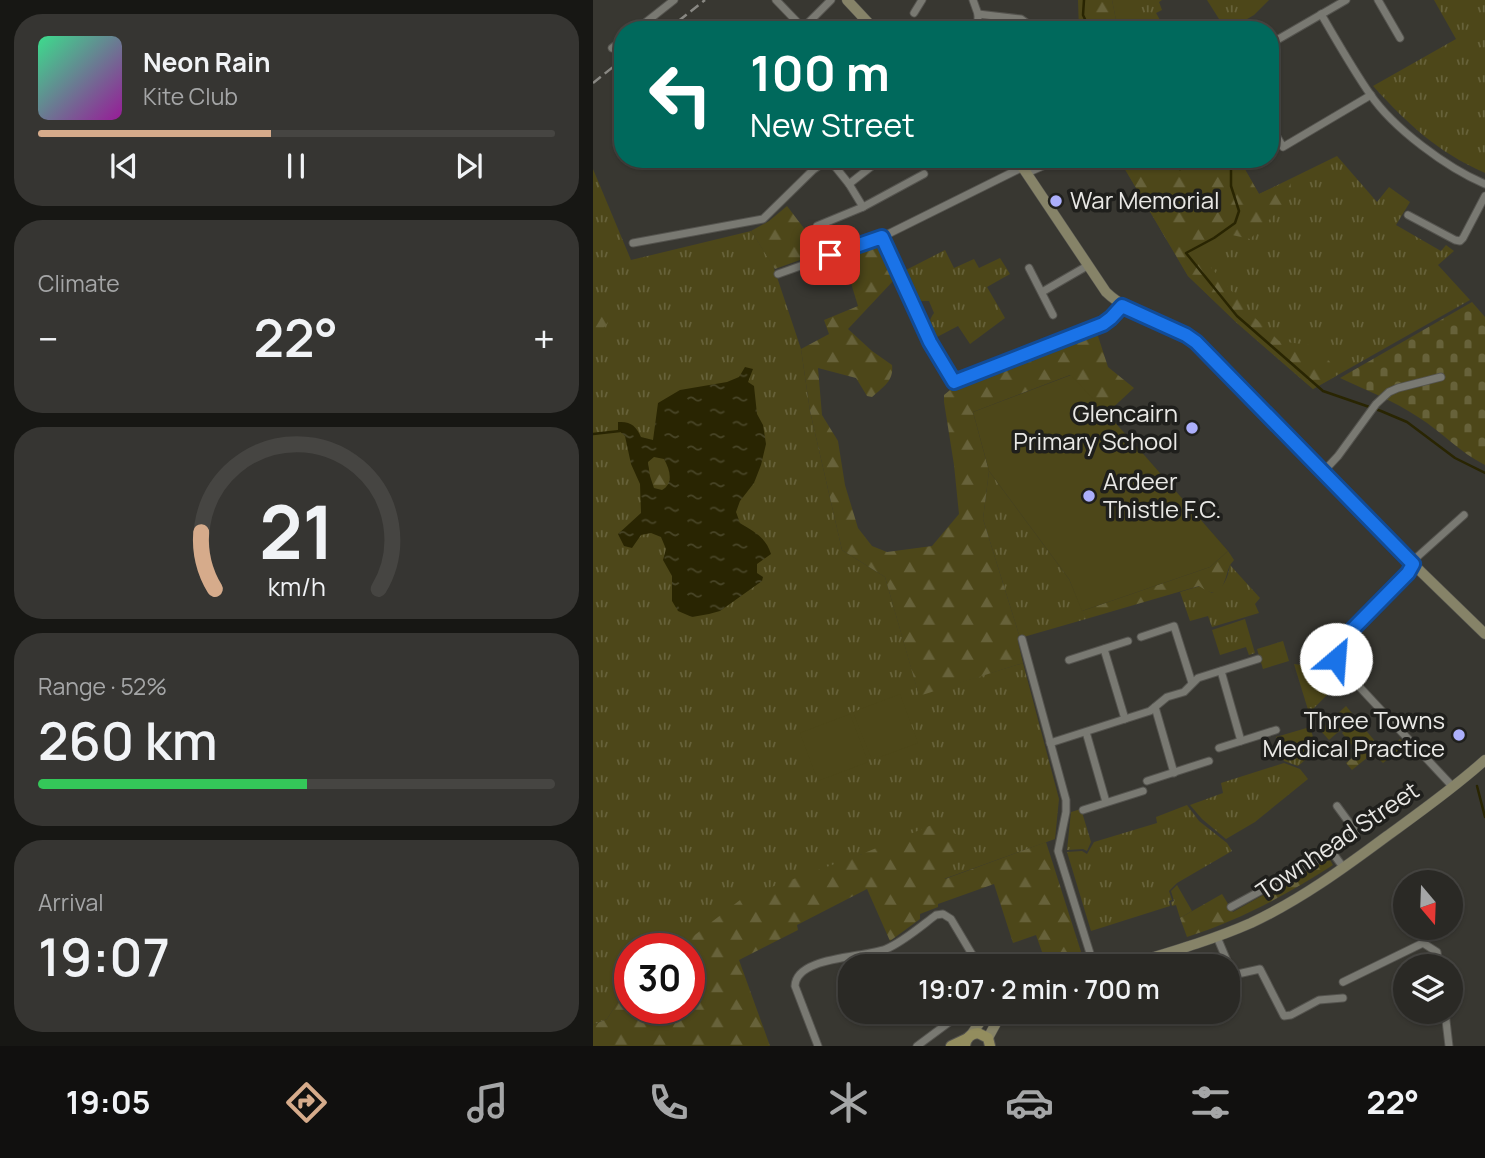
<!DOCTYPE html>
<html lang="en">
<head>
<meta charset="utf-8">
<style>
  body { margin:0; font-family:Manrope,sans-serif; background:#363532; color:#f1f3f6; height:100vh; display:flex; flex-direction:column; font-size:26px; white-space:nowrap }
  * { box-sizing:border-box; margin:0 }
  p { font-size:23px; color:#a5a6a7 }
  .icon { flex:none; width:38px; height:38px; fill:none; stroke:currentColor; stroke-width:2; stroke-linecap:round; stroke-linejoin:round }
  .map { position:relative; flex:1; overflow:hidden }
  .side { display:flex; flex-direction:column; gap:14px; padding:14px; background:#171714; width:593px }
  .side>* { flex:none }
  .hud { position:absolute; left:21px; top:21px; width:665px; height:147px; border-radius:28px; box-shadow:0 2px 5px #0004,0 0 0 2px #464542; background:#00695c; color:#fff; overflow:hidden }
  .needle { width:46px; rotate:161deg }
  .controls { position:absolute; left:800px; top:870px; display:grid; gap:14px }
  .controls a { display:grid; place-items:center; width:70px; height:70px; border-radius:50%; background:#2a2925; box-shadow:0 2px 5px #0004,0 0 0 2px #464542; font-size:35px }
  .speed { position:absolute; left:21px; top:933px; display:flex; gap:14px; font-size:35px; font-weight:700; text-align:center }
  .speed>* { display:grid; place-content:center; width:91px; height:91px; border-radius:50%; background:#2a2925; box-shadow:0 2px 5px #0004,0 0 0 2px #464542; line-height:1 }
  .speed .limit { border:10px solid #d22; background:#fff; color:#111 }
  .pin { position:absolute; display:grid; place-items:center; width:60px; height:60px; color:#fff; margin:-30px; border-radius:14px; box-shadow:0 4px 10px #0006 }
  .me { position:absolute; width:77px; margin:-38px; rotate:27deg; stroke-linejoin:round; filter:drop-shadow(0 0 5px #0008) }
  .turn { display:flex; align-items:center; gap:24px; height:147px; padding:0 21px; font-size:32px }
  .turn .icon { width:91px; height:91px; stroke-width:2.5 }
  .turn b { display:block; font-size:49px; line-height:60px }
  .big { font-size:52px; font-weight:600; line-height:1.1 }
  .side .widget { flex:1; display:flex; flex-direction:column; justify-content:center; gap:10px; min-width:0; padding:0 24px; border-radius:28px; background:#363532 }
  .side .dial { align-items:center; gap:0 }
  .dial svg { height:182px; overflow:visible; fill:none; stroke:#464542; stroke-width:7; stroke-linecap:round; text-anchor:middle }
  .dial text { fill:#f1f3f6; stroke:none }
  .song { display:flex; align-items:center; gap:21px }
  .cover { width:84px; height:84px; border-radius:10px; background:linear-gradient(135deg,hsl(150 70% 55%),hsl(300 70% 35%)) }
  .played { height:7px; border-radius:4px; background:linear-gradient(90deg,#d6ab8b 45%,#464542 45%) }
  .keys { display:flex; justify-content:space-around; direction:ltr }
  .heat { display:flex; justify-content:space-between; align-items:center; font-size:38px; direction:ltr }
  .charge { height:10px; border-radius:5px; background:linear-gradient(90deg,#34c759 52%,#464542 0) }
  .trip { position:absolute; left:245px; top:954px; width:402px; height:70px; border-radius:28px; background:#2a2925; box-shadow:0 2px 5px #0004,0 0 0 2px #464542; font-weight:600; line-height:70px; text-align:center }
  .menu { display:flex; height:112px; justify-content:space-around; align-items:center; background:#11100f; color:#a5a6a7 }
  .menu .icon { width:49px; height:49px }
  .menu .active { color:#d6ab8b }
  .menu b { font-size:32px; color:#f1f3f6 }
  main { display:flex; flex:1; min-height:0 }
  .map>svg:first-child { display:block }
</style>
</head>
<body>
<main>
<section class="side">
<div class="widget">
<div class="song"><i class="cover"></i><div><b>Neon Rain</b><p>Kite Club</p></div></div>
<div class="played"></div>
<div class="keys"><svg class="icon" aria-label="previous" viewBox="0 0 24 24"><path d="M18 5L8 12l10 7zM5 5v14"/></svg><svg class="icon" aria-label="pause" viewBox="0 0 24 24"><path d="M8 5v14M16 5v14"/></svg><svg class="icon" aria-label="next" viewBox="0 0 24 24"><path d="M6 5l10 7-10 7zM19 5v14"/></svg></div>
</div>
<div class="widget"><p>Climate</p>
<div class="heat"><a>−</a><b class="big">22°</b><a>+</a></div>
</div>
<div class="widget dial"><svg viewBox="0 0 100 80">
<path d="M14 69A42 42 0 1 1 86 69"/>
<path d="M14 69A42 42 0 0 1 8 44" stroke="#d6ab8b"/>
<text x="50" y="56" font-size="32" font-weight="700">21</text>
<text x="50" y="72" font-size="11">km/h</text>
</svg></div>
<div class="widget"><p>Range · 52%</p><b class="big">260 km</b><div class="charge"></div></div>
<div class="widget"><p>Arrival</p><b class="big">19:07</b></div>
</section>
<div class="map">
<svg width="892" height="1046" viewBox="0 0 892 1046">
  <defs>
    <pattern id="grass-tufts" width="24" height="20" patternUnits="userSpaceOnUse" patternTransform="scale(1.75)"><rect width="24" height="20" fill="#4d4719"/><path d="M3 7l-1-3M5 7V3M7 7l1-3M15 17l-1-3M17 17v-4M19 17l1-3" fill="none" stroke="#67623a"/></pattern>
    <pattern id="forest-firs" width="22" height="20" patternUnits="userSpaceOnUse" patternTransform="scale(1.75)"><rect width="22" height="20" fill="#4d4719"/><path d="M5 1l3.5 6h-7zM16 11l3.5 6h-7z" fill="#67623a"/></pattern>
    <pattern id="cemetery-stones" width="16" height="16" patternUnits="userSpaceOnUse" patternTransform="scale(1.75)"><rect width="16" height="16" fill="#4d4719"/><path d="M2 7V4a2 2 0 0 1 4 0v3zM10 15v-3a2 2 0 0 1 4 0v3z" fill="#67623a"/></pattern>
    <pattern id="water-ripples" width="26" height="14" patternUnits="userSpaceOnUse" patternTransform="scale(1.75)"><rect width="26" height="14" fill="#292502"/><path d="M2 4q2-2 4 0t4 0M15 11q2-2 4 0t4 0" fill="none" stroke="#484527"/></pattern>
  </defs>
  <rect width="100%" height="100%" fill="#383731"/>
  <g fill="url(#grass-tufts)">
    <path d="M519,0H569L566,2L569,10L563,13L572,29L525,30Z"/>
    <path d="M614,0H676L661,15L635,30H633Z"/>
    <path d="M841,0H892V173C843,151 816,125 780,86L863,39Z"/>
    <path d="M744,156L784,202L796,187L817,202L803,225L848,251L853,245L861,251L845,265L877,300L720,389L644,323L595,276L526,159H579L588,164L596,159H646L666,194Z"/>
    <path d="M0,169L38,260L158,231L180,265L208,349L217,411L249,550L292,577L326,695L430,663L466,799L462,839L287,902L269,854L85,948H37V983L14,1019L0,1025Z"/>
    <path d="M352,250L361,268L381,259L386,268L407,258L417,274L394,287L412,318L377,344L365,326L344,337C338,327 333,324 341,313L336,301H327L324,298L311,271Z"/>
    <path d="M396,471L476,579L493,619L427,638L390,519Z"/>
    <path d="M637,565L667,598L662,604L666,613L619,627L615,616L597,621L587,592L607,586L619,593C631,589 635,577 637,565Z"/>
    <path d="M652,619L662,653L656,655L653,647L627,655L619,630Z"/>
    <path d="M690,641L696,661L670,669L664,649Z"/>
    <path d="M701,664L709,665L737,692L716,713Z"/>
    <path d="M753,706L762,717L736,740L727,730Z"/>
    <path d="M764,720L781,740L765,753L749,733Z"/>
    <path d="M717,727L724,750L705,766L691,761L683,737Z"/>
    <path d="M691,763L707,769L715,779L662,822L633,839L609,819L597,805L630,793L628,783Z"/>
    <path d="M594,805L606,821L634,843L639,851L584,883L576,891L579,900L576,901L577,906L498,931L474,852L489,851L494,854L501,842L564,823L563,817Z"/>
    <path d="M488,809L498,842L494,851L490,849L474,850L478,812Z"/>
    <path d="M584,885L599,911L587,918L583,905L579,906L578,902L581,901L578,891Z"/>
  </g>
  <g fill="url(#forest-firs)">
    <path d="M485,0H519L525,30H486Z"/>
    <path d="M526,159H579L588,164L596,159H646L666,194L697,180L699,197L657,239L639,235L630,238L608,256L661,317L686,341L716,345L726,350L737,362L743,376L720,389L644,323L595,276Z"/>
    <path d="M194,206L229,252L182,269L158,231L176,221Z"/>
    <path d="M284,244L301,280L255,329L279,351L299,365C301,381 290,387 279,397L274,396L263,378L225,368L229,415L245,441L252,485L265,528L279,546L294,552L339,546L366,514L361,465L351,402V395L362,386L504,333L515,367L541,388L513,414L477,375L380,412L396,471L390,519L427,638L425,642L430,663L326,696L292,577L249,550L217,411L208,349L236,334L231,320L265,306L250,257Z"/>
    <path d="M8,307L17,319L0,343V309Z"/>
    <path d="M61,457L71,459C77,470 81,483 69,490L61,488L57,476L55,462Z"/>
    <path d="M635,551L641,560C640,562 638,563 637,565C633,573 631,597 617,592C613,591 610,588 606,586L493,619L489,611L617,567Z"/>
    <path d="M807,739L813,745L790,763L780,753L759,770L753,763L781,740L791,752Z"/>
    <path d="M341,824L367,836L377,846L354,854L347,865L352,879L453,842L491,961L489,966H454L443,935L420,943L401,884L345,904V907L327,914V919L297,941L274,889L204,925L205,930L146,960L177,1046H0V1025L14,1019L37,983V1008H96V948H85L151,897L269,854Z"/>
    <path d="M736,858L740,865C694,895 646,920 594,937L587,918L629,894L640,912Z"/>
  </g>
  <path fill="url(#cemetery-stones)" d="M879,302L892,317V465C866,452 849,432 825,417C801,401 773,390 747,378Z"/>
  <g fill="#4d4719">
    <path d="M478,375L539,441L635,551L617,567L489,611L476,579L396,471L380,412Z"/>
    <path d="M307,694L325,743L279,760L260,712Z"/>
    <path d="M257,714L275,762L225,781L207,733Z"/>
  </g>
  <path fill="url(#water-ripples)" fill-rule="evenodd" d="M152,367L160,369L155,382L161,386L164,414L170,425L173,444L168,465L161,483L147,501L143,512L147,523C161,532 173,537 178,554L164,564V573L170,577L169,581L127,611L116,614L99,617L85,611L79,601V576L70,560L73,549L68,537L58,533L48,535L39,548L31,546L25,534L48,513L47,484L38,464L32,436L25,430V422C38,421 43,426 48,437L60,440L65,403L87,390L134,382L146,377ZM61,457L71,459C77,470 81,483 69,490L61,488L57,476L55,462Z"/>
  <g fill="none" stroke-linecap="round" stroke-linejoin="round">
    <g stroke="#292502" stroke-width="2.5">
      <path d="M491,0L490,15L497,30"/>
      <path d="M565,159L587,169L608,159"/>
      <path d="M634,159L638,162V186L646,211L642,223L621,238L593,253L644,316L730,391L788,411L814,422L862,458L892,473"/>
      <path d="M0,434L27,431"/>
      <path d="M884,786L892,817"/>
    </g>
    <g stroke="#54534e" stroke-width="9">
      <g id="street">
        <path d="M183,0L210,28"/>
        <path d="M380,0L385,14V30"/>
        <path d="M785,0L807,38"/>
        <path d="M321,13L329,0"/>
        <path d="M385,14L428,19L435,24V30"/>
        <path d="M728,14C744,41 759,68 777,94C800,128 854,168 892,184"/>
        <path d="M43,30L81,0"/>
        <path d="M208,30L238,0"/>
        <path d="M677,44L753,0"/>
        <path d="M19,48L30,40"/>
        <path d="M677,125L690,147L778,95"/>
        <path d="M236,159L256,184L270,207"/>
        <path d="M434,173L466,159"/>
        <path d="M256,184L288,159"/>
        <path d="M815,215L862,240L867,241L870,238L892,196"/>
        <path d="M224,226L270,207L331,174"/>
        <path d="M289,237L337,342L361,382L510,324L518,318L529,306"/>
        <path d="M40,243L170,219L220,170L235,159"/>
        <path d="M436,268L460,315"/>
        <path d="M185,274L289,237L430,167"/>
        <path d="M449,292L494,266"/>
        <path d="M730,472L745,456L783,404L796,392L805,388L848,377"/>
        <path d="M548,637L581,626L599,683"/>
        <path d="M429,639L473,800V812L465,851L501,966"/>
        <path d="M511,649L532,719"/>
        <path d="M476,660L535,641"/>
        <path d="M628,671L648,741"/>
        <path d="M562,707L581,773"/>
        <path d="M493,732L513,802"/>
        <path d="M457,743L557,711L574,697L591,692L605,678L665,659"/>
        <path d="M626,748L683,730"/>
        <path d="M554,781L616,761"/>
        <path d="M860,787L746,665C742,657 741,652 745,644L815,573L823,558L871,515"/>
        <path d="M490,810L550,791"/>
        <path d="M739,852L750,867"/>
        <path d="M638,907L739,852L763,832L744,806"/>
        <path d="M624,937L640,975L667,969L691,1016L698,1015L726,1000L750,998"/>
        <path d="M750,982L830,943L844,952L846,966"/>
        <path d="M852,1012L856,1046"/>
        <path d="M225,1046L202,986C203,956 271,958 293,949C310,942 327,927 343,915L350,914L358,919L386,966"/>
        <path d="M324,1046L370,1012"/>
      </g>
    </g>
    <g stroke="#54534e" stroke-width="11">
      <g id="secondary">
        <path d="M254,0L282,30"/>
        <path d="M424,159L513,292C539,317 577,320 603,342L820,564L892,634"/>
        <path d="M531,966C574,953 617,941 658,923C707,900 751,868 794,836C827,812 861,788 892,760"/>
        <path d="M378,1035L394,1012"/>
        <path d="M395,1038L409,1012"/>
      </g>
    </g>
    <g stroke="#54534e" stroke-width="12">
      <g id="primary">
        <path d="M358,1046L375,1038"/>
        <path d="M372,1046C373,1038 377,1034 385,1033L395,1038L397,1046"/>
      </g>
    </g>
    <use href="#street" stroke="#797972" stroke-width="7"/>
    <use href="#secondary" stroke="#868368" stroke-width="10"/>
    <use href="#primary" stroke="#938d5e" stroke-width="10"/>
    <g stroke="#898883" stroke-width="2.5" stroke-dasharray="10 5" stroke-linecap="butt">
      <path d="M74,30L112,0"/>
      <path d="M0,83L30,59"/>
    </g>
  </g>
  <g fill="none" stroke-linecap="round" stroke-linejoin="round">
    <g stroke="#114b97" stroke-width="18">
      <path id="route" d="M237,255L289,237L337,342L361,382L510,324L518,318L529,306L593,335L603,342L820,564L815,573L745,644L742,650L743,659"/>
    </g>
    <use href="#route" stroke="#1a73e8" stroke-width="12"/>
  </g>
  <g fill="#acaffb" stroke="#1f1f1c" stroke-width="2.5">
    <circle cx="463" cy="201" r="7"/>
    <circle cx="599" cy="428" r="7"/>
    <circle cx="496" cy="496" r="7"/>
    <circle cx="866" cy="735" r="7"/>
  </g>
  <g text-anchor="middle" stroke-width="7" stroke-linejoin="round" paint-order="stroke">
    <g font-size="24" fill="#e9e8e5" stroke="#1f1f1c" text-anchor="start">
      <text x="477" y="209">War Memorial</text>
      <text x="585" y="422" text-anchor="end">Glencairn<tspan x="585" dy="28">Primary School</tspan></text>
      <text x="510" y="490">Ardeer<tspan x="510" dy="28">Thistle F.C.</tspan></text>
      <text x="852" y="729" text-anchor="end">Three Towns<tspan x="852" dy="28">Medical Practice</tspan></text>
    </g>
    <g font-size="24" fill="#e9e8e5" stroke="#1f1f1c">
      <text transform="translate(745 841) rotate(-34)" y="8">Townhead Street</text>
    </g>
  </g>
</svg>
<div class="controls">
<a><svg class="needle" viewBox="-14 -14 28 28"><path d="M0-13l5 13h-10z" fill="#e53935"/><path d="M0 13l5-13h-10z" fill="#a5a6a7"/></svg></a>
<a><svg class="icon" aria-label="layers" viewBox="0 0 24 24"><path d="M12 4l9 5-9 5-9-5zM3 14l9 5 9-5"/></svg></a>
</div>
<div class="speed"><div class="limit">30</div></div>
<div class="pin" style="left:237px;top:255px;background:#d93025"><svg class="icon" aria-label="arrive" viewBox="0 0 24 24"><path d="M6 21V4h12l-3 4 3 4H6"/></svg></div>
<svg class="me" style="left:743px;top:659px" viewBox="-20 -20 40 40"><circle r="19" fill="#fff"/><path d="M0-13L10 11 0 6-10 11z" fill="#1a73e8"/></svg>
<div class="trip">19:07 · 2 min · 700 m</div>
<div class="hud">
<div class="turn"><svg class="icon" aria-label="left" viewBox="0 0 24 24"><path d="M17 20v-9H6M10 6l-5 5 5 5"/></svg><div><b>100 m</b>New Street</div></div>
</div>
</div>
</main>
<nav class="menu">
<b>19:05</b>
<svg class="icon active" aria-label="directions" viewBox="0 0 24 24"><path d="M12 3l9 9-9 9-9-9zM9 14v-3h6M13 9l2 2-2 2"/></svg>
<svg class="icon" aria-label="music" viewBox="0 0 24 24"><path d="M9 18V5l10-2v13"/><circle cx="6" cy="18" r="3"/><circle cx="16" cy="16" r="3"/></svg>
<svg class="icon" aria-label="phone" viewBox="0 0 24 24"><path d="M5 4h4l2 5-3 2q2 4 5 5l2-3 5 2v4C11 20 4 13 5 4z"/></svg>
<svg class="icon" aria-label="climate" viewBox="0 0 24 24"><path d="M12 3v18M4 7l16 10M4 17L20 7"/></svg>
<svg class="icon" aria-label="car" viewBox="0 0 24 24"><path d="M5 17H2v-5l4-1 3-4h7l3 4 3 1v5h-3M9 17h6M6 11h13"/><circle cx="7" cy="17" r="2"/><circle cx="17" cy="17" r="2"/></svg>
<svg class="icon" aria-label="filters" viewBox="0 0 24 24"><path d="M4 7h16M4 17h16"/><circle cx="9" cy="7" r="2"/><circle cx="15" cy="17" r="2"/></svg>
<b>22°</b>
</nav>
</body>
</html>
